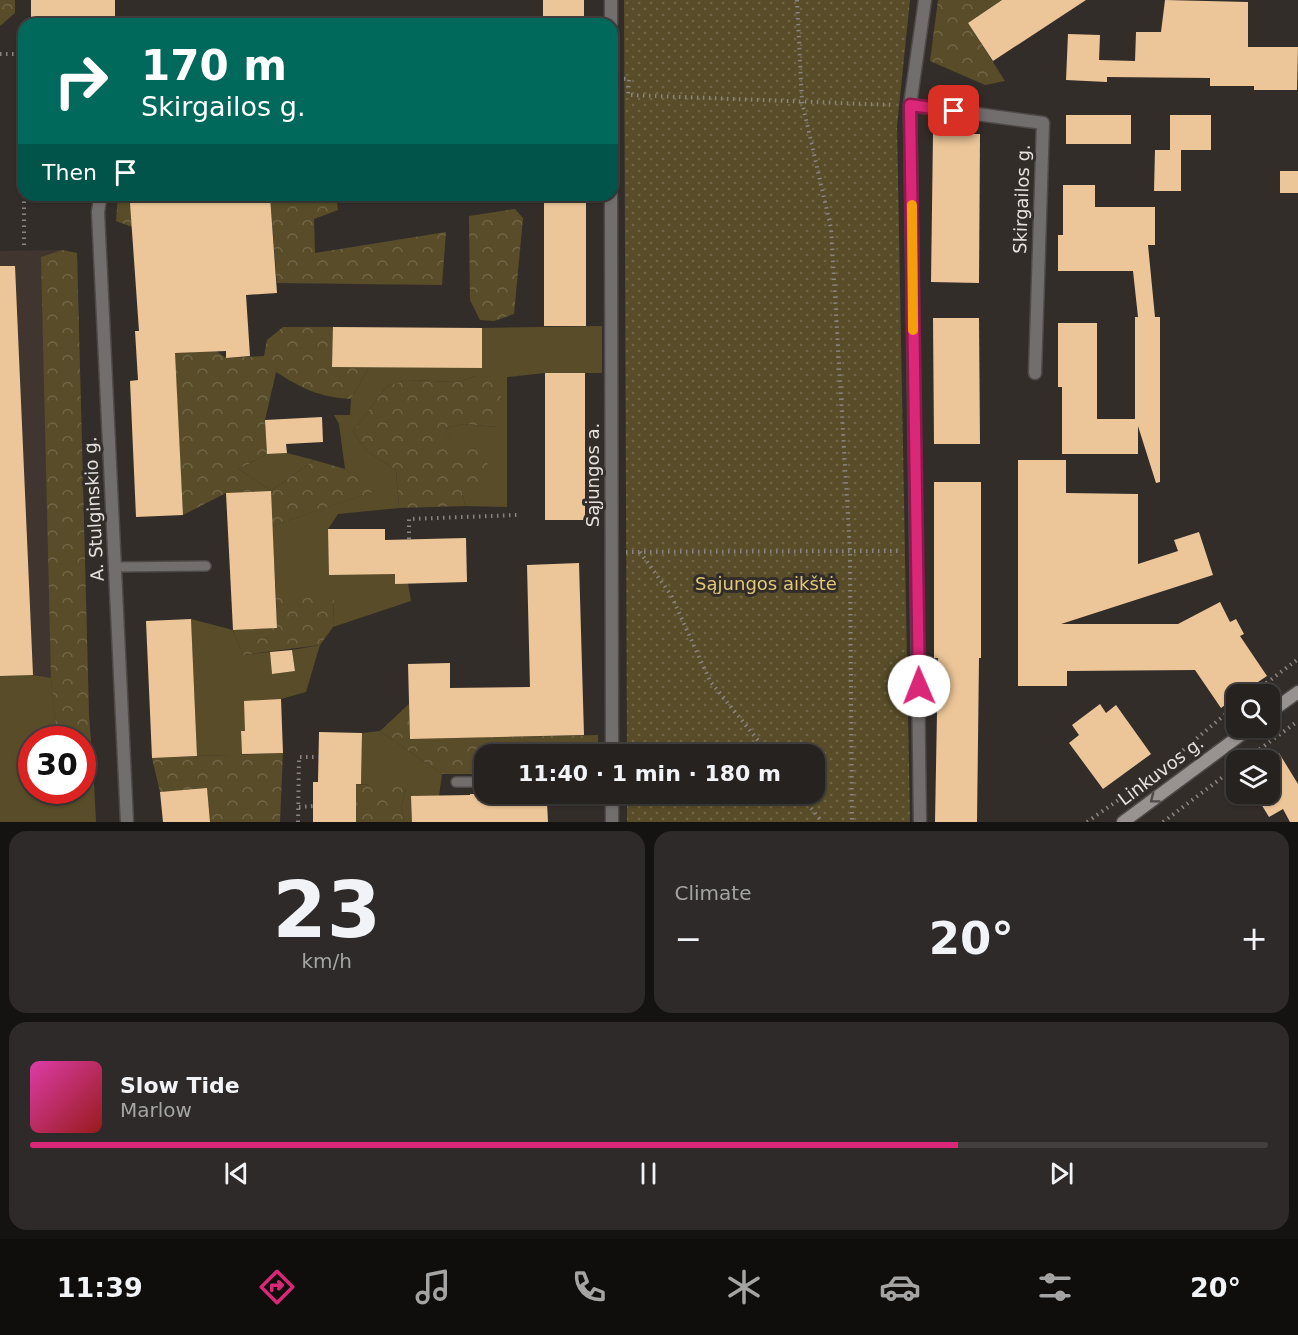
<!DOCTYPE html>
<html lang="en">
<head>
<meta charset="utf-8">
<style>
  body { margin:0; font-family:"DejaVu Sans",sans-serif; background:#2e2a29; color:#f1f3f6; height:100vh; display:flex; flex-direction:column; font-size:22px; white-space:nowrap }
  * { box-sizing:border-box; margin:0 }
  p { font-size:20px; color:#a4a4a5 }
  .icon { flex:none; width:33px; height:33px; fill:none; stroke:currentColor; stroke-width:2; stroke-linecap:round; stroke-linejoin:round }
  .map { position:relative; height:822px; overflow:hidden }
  .panel { display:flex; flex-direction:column; gap:9px; padding:9px; background:#151312; flex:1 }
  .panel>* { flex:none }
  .guide { position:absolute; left:18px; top:18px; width:600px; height:183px; border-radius:18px; box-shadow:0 2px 4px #0004,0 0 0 2px #423f3e; background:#00695c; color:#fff; overflow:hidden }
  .buttons { position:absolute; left:1226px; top:684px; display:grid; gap:12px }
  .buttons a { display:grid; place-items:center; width:54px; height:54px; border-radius:12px; background:#262220; box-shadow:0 2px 4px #0004,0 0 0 2px #423f3e; font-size:30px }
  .speed { position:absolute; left:18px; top:726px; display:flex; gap:12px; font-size:30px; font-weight:700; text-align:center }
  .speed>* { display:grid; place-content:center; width:78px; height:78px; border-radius:50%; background:#262220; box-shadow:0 2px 4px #0004,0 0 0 2px #423f3e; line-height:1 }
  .speed .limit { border:9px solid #d22; background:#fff; color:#111 }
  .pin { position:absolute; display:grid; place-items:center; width:51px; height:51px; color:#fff; margin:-26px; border-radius:12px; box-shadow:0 3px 9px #0006 }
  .me { position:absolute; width:66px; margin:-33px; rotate:359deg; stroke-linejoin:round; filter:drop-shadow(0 0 4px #0008) }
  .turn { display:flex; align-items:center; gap:21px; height:126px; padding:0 24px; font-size:27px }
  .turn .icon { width:78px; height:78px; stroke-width:2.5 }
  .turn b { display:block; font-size:42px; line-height:51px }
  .then { display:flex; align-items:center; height:57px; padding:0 24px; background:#0003; gap:12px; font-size:22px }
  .big { font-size:45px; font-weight:700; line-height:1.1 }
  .panel .widget { flex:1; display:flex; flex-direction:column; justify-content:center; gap:9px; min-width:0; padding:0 21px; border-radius:18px; background:#2e2a29 }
  .panel .dial { align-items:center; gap:0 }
  .dial b { font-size:78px; line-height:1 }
  .song { display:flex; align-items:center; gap:18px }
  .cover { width:72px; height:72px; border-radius:9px; background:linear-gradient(135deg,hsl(320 70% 55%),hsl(0 70% 35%)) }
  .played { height:6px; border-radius:3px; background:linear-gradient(90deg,#db2777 75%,#423f3e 75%) }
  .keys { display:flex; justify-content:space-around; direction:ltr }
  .heat { display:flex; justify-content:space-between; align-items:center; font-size:33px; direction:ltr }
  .panel .tiles { flex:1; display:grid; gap:9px; grid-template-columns:1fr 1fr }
  .widget:last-child { grid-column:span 2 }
  .trip { position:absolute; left:474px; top:744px; width:351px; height:60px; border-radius:18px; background:#262220; box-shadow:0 2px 4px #0004,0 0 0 2px #423f3e; font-weight:700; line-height:60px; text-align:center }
  .tabs { display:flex; height:96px; justify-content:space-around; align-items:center; background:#0f0e0d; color:#a4a4a5 }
  .tabs .icon { width:42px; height:42px }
  .tabs .active { color:#db2777 }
  .tabs b { font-size:27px; color:#f1f3f6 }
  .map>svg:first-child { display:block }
</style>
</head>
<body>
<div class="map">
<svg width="1298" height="822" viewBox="0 0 1298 822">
  <defs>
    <pattern id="forest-crowns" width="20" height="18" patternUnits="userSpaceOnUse" patternTransform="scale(1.5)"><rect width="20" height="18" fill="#584d28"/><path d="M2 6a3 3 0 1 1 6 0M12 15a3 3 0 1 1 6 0" fill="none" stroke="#706647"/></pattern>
    <pattern id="park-dots" width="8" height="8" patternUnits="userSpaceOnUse" patternTransform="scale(1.5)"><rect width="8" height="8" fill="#584d28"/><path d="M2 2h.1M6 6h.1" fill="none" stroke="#706647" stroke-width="1.8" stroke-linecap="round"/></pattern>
  </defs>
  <rect width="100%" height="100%" fill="#332d2a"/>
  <path fill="#41362f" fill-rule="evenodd" d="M62,250L77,253L89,715L96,822H0V251ZM32,740H82V790H32Z"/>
  <g fill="#584d28">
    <path d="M602,326V373H545L507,377V507L465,506L461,486L477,449L453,446L445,428L463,424L497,427L475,376L458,382L407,380L387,386L353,432L367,451L396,470L399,508L338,514L328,529L408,583L411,601L333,627L334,594H276L272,526L378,490L345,469L339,424L334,415H350L351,399L369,367H482V328Z"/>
    <path d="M287,453L314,460L271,491L239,469L267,454Z"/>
    <path d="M191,619L233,630L243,655L270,652L272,674L295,671L292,650L320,645L306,692L281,699L245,731L241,732L242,755L197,756Z"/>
    <path d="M33,675L51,678L57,739L32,740V790H82L83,779L94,783L96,822H0V676Z"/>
    <path d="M380,731L442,774L439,796L412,822H404L401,807L406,789L361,784L362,733Z"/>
  </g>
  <g fill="url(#forest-crowns)">
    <path d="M0,0H15V13L0,26Z"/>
    <path d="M938,0H1002L968,23L1005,81L985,85L930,61Z"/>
    <path d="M118,195H336L338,210L314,219L315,253L446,232L442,285L277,283L270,196L131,203L132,227L116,221Z"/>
    <path d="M515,209L523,218L514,314L494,321L480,320L470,300L469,216Z"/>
    <path d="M62,250L77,253L89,715L94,783L83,779L82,740L57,739L51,678L41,257Z"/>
    <path d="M283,327H333V366L369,367L351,399C319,397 303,389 276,372L265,420L267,454L239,469L271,491L314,460L345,469L379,490L272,526L226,493L183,515L176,379L136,355L216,351L226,358L264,356L267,340Z"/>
    <path d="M475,376L495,381L501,395L497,427L463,424L445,428L453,445L477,449L490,467L485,482L461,486L465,506L399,508L396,470L367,451L353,432L387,386L407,380L458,382Z"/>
    <path d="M276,594H334L333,627L320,645L243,655L233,630L277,628Z"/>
    <path d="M409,704L410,739L598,735V754H484V774H442L380,731Z"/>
    <path d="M283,753L280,822H210L207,789L160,792L152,758Z"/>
    <path d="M356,784L394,786L406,789L401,807L404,822H356Z"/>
  </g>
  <path fill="url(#park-dots)" d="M624,0H910L897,126L910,822H627V794H814V754H627Z"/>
  <g fill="#ecc698">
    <rect x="31" y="0" width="84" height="24"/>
    <rect x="543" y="0" width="41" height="24"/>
    <path d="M1002,0H1086L993,61L968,23Z"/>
    <path d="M1165,0L1248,2V47H1298L1297,90H1254V86H1210V78L1107,77V82L1066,80L1068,34L1100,35L1099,60L1135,61L1136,32H1161Z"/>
    <rect x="1066" y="115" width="65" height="29"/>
    <path d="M1170,115H1211V150H1181V191H1154L1155,150H1170Z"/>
    <path d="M933,134H980L979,283L931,282Z"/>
    <rect x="1280" y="171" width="18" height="22"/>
    <path d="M1063,185H1095V207H1155V245H1148L1155,317H1160V482L1156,483L1138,426V454H1062V387H1058V323H1097V419H1135V317H1138L1133,271H1058V235H1063Z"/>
    <rect x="544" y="195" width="42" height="131"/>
    <path d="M270,196L277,293L246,295L250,356L226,358V351L175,353L183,515L136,517L130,381L138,380L135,331H139L130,203Z"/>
    <path d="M0,266H15L33,675L0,676Z"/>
    <path d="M933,318H979L980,444H934Z"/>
    <path d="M333,327L482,328V368L332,367Z"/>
    <rect x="545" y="373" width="40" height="147"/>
    <path d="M322,417L323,442L286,444L287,453L267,454L265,420Z"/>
    <path d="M1018,460H1066V493L1138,494V564L1178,551L1174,540L1199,532L1213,575L1061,624H1178L1220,602L1230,622L1236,619L1244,634L1240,636L1267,676L1240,694H1236V697L1221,708L1195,670L1067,671V686H1018Z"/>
    <path d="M934,482H981V658H979L977,822H935L938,658H934Z"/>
    <path d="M271,491L277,628L233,630L226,493Z"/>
    <path d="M328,529H385V540L466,538L467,582L395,584V574L329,575Z"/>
    <path d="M579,563L584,735L410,739L408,664L450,663V688L530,687L527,565Z"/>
    <path d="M191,619L197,756L152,758L146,621Z"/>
    <path d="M292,650L295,671L272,674L270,652Z"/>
    <path d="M281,699L283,753L242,754L241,731H245L244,701Z"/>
    <path d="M1100,704L1106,713L1116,705L1151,754L1103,789L1069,743L1079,735L1072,725Z"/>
    <path d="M319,732L362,733L361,784H356V822H313V782H318Z"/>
    <path d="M1279,753L1298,784V822H1290L1283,809L1269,817L1255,794H1269V760H1267Z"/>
    <path d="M207,788L210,822H163L160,792Z"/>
    <path d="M470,794H543V802H547L548,822H412L411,796L470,795Z"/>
  </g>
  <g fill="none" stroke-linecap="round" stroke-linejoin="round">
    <g stroke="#4f4a47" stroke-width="12">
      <g id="lane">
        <path d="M115,567L206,566"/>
        <path d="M456,782H484"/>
      </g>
    </g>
    <g stroke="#4f4a47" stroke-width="15">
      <g id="street">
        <path d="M611,0V24"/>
        <path d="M910,105L1043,123L1035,373"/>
        <path d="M104,195L100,199L98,212L127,822"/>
        <path d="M611,195L612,754"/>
        <path d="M612,794V822"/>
        <path d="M920,822L910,105L925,0"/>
      </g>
    </g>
    <g stroke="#4f4a47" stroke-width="15">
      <g id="secondary">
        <path d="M1269,713L1298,692"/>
        <path d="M1123,822L1250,728"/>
      </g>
    </g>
    <g stroke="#898481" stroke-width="4" stroke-dasharray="1.5 4.5" stroke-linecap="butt">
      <path d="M797,0L802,102L831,228L850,551L852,822"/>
      <path d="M0,54H24"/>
      <path d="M612,78L629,79L628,95L894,105"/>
      <path d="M24,245V195"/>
      <path d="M409,539V519L518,515"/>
      <path d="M626,552L901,551"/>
      <path d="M640,552L671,595L710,681L769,754"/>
      <path d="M1252,694L1298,659"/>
      <path d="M1245,760L1298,721"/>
      <path d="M800,794L822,822"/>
      <path d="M299,807L313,806"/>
      <path d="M298,822L299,757H319"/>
      <path d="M1087,822C1111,805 1135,789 1158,771C1184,750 1209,727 1236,706"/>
      <path d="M1163,822L1236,767"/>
    </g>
    <use href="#lane" stroke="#726e6e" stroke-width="9"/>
    <use href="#street" stroke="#726e6e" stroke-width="12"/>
    <use href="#secondary" stroke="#989291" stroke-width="12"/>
  </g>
  <defs><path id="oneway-chevron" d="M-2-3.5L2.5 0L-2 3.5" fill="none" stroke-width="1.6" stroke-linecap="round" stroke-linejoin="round" transform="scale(1.5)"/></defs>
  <use stroke="#514b49" href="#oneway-chevron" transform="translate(1154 799) rotate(143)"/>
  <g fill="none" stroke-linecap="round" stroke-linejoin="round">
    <g stroke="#8e194d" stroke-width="15">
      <path id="route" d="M919,686L910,105L954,111"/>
    </g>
    <use href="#route" stroke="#db2777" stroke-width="10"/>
    <path stroke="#f59e0b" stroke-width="10" d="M912,205L913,330"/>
  </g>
  <g text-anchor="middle" stroke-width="6" stroke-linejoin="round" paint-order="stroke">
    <g font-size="18" fill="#e4e1de" stroke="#332d2a">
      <text transform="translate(1022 199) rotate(-88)" y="6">Skirgailos g.</text>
      <text transform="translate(593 475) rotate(-90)" y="6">Sąjungos a.</text>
      <text transform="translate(94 509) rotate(-93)" y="6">A. Stulginskio g.</text>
      <text transform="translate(1161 771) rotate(-37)" y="6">Linkuvos g.</text>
    </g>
    <g font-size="18" fill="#e2c979" stroke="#332d2a">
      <text x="766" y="590">Sąjungos aikštė</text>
    </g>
  </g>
</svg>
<div class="buttons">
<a><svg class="icon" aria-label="search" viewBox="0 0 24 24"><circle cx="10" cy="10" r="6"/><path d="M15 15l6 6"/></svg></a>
<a><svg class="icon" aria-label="layers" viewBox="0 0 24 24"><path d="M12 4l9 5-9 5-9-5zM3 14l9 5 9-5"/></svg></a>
</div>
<div class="speed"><div class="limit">30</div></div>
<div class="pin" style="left:954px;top:111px;background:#d93025"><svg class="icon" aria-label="arrive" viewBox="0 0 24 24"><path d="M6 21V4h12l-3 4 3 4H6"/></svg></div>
<svg class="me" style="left:919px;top:686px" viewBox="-20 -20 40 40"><circle r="19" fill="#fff"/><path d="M0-13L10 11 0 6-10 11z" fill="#db2777"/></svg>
<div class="trip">11:40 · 1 min · 180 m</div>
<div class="guide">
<div class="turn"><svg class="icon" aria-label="right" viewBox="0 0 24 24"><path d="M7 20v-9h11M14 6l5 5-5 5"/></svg><div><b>170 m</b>Skirgailos g.</div></div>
<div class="then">Then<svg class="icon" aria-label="arrive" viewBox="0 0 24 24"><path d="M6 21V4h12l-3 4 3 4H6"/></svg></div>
</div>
</div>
<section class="panel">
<div class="tiles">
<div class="widget dial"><b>23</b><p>km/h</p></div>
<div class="widget"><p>Climate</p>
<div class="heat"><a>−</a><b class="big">20°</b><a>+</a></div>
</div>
<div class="widget">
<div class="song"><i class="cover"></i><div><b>Slow Tide</b><p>Marlow</p></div></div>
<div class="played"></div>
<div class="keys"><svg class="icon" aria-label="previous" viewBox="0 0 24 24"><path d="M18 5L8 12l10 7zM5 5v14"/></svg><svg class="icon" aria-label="pause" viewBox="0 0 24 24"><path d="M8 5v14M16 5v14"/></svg><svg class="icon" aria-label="next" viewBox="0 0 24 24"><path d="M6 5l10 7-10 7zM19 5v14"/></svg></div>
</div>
</div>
</section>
<nav class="tabs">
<b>11:39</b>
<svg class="icon active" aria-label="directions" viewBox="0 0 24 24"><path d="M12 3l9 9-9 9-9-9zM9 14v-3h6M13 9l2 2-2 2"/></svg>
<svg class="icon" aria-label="music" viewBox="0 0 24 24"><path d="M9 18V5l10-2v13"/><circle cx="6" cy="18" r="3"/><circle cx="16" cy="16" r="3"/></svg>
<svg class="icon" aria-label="phone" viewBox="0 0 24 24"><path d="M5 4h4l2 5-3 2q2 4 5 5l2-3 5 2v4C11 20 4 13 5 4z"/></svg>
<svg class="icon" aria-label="climate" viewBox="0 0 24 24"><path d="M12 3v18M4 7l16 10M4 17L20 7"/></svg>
<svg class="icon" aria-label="car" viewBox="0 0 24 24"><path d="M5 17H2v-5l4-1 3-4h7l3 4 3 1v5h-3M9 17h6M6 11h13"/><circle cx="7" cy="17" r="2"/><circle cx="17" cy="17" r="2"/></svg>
<svg class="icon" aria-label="filters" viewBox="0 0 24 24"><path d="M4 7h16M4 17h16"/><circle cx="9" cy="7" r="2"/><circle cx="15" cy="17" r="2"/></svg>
<b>20°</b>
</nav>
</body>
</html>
